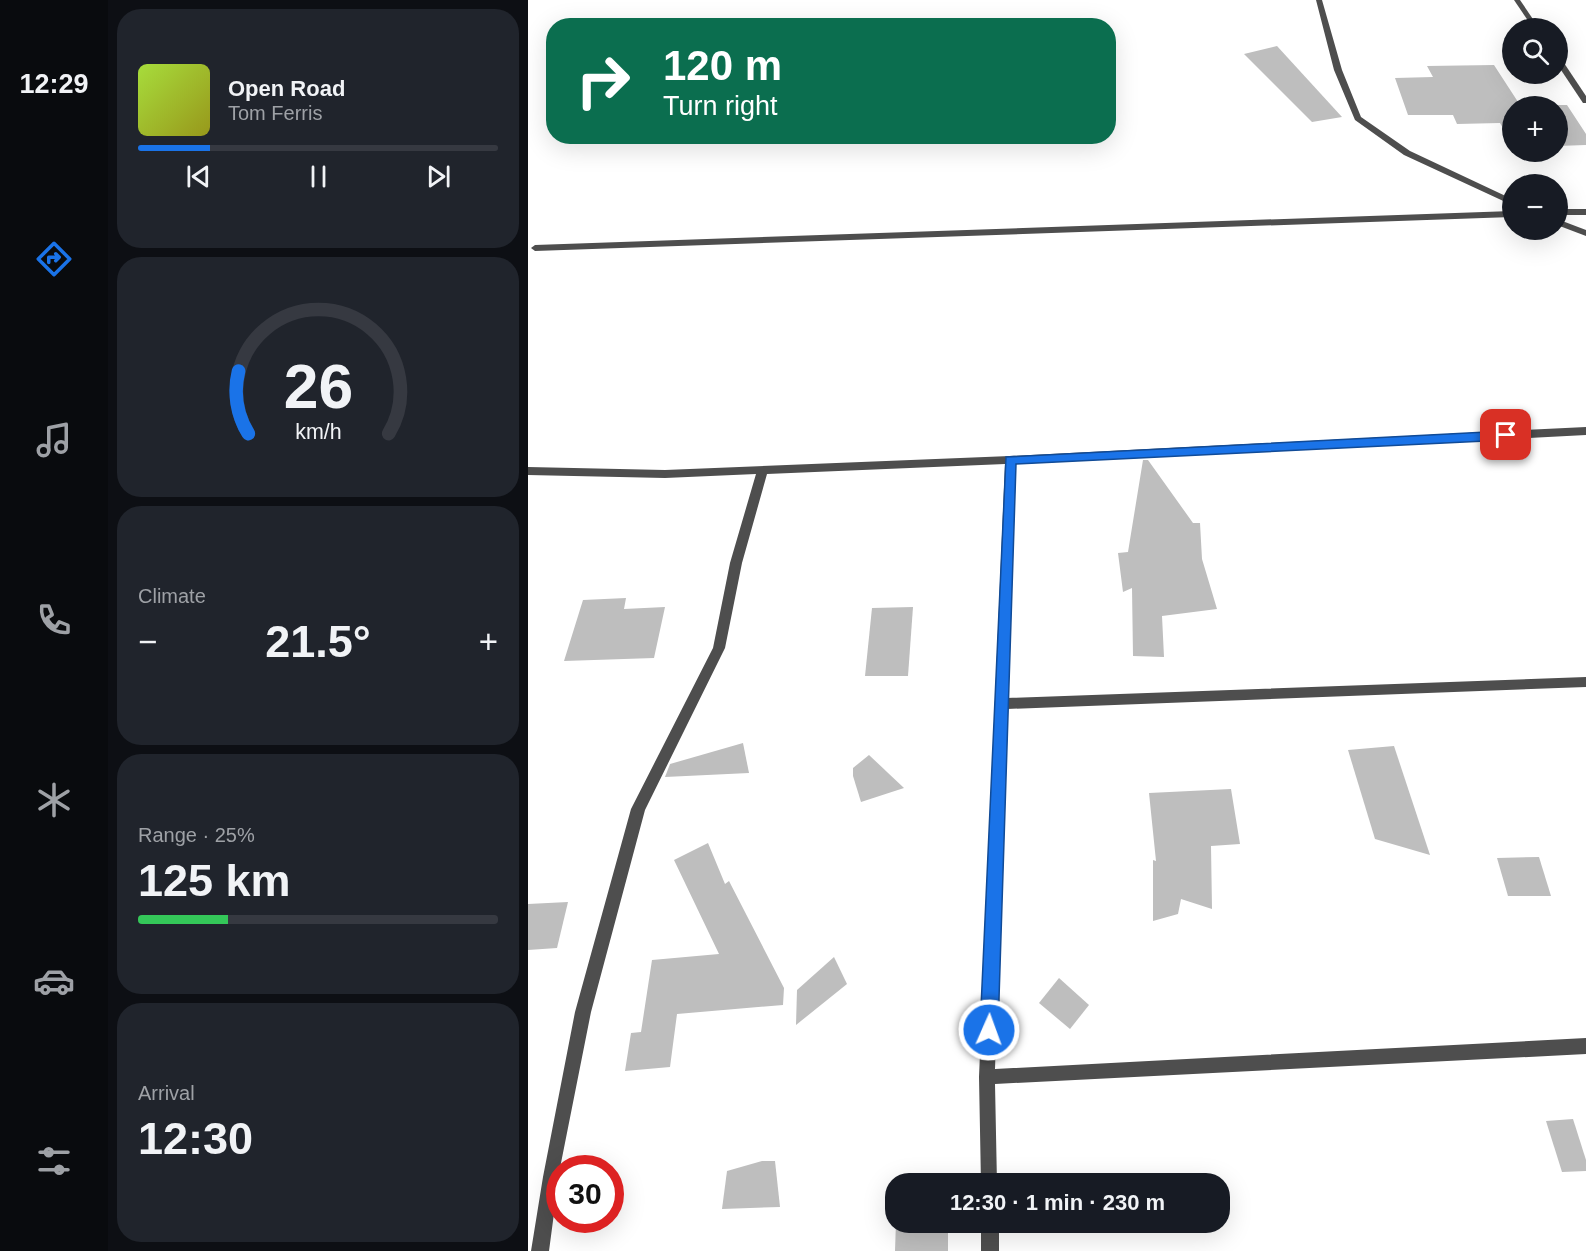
<!DOCTYPE html>
<html lang="en">
<head>
<meta charset="utf-8">
<style>
  body { margin:0; font-family:Helvetica,sans-serif; background:#20242c; color:#f1f3f6; height:100vh; display:flex; flex-direction:column; font-size:22px; white-space:nowrap }
  * { box-sizing:border-box; margin:0 }
  p { font-size:20px; color:#9ea1a6 }
  .icon { flex:none; width:33px; height:33px; fill:none; stroke:currentColor; stroke-width:2; stroke-linecap:round; stroke-linejoin:round }
  .map { position:relative; flex:1; overflow:hidden }
  .details { display:flex; flex-direction:column; gap:9px; padding:9px; background:#0d0f14; width:420px }
  .details>* { flex:none }
  .guide { position:absolute; left:18px; top:18px; width:570px; height:126px; border-radius:24px; box-shadow:0 6px 24px #0002; background:#0b6e4f; color:#fff; overflow:hidden }
  .fabs { position:absolute; left:974px; top:18px; display:grid; gap:12px }
  .fabs a { display:grid; place-items:center; width:66px; height:66px; border-radius:50%; background:#171b24; box-shadow:0 6px 24px #0002; font-size:30px }
  .speed { position:absolute; left:18px; top:1155px; display:flex; gap:12px; font-size:30px; font-weight:700; text-align:center }
  .speed>* { display:grid; place-content:center; width:78px; height:78px; border-radius:50%; background:#171b24; box-shadow:0 6px 24px #0002; line-height:1 }
  .speed .limit { border:9px solid #d22; background:#fff; color:#111 }
  .pin { position:absolute; display:grid; place-items:center; width:51px; height:51px; color:#fff; margin:-26px; border-radius:12px; box-shadow:0 3px 9px #0006 }
  .me { position:absolute; width:66px; margin:-33px; rotate:2deg; stroke-linejoin:round; filter:drop-shadow(0 0 4px #0008) }
  .turn { display:flex; align-items:center; gap:21px; height:126px; padding:0 18px; font-size:27px }
  .turn .icon { width:78px; height:78px; stroke-width:2.5 }
  .turn b { display:block; font-size:42px; line-height:51px }
  .big { font-size:45px; font-weight:800; line-height:1.1 }
  .details .card { flex:1; display:flex; flex-direction:column; justify-content:center; gap:9px; min-width:0; padding:0 21px; border-radius:24px; background:#20242c }
  .details .dial { align-items:center; gap:0 }
  .dial svg { height:156px; overflow:visible; fill:none; stroke:#363941; stroke-width:7; stroke-linecap:round; text-anchor:middle }
  .dial text { fill:#f1f3f6; stroke:none }
  .song { display:flex; align-items:center; gap:18px }
  .cover { width:72px; height:72px; border-radius:9px; background:linear-gradient(135deg,hsl(80 70% 55%),hsl(60 70% 35%)) }
  .played { height:6px; border-radius:3px; background:linear-gradient(90deg,#1a73e8 20%,#363941 20%) }
  .keys { display:flex; justify-content:space-around; direction:ltr }
  .heat { display:flex; justify-content:space-between; align-items:center; font-size:33px; direction:ltr }
  .charge { height:9px; border-radius:4px; background:linear-gradient(90deg,#34c759 25%,#363941 0) }
  .trip { position:absolute; left:357px; top:1173px; width:345px; height:60px; border-radius:24px; background:#171b24; box-shadow:0 6px 24px #0002; font-weight:800; line-height:60px; text-align:center }
  main { display:flex; flex:1; min-height:0 }
  .dock { display:flex; flex-direction:column; width:108px; justify-content:space-around; align-items:center; background:#090b0e; color:#9ea1a6 }
  .dock .icon { width:42px; height:42px }
  .dock .current { color:#1a73e8 }
  .dock b { font-size:27px; color:#f1f3f6 }
  .map>svg:first-child { display:block }
</style>
</head>
<body>
<main>
<nav class="dock">
<b>12:29</b>
<svg class="icon current" aria-label="directions" viewBox="0 0 24 24"><path d="M12 3l9 9-9 9-9-9zM9 14v-3h6M13 9l2 2-2 2"/></svg>
<svg class="icon" aria-label="music" viewBox="0 0 24 24"><path d="M9 18V5l10-2v13"/><circle cx="6" cy="18" r="3"/><circle cx="16" cy="16" r="3"/></svg>
<svg class="icon" aria-label="phone" viewBox="0 0 24 24"><path d="M5 4h4l2 5-3 2q2 4 5 5l2-3 5 2v4C11 20 4 13 5 4z"/></svg>
<svg class="icon" aria-label="climate" viewBox="0 0 24 24"><path d="M12 3v18M4 7l16 10M4 17L20 7"/></svg>
<svg class="icon" aria-label="car" viewBox="0 0 24 24"><path d="M5 17H2v-5l4-1 3-4h7l3 4 3 1v5h-3M9 17h6M6 11h13"/><circle cx="7" cy="17" r="2"/><circle cx="17" cy="17" r="2"/></svg>
<svg class="icon" aria-label="filters" viewBox="0 0 24 24"><path d="M4 7h16M4 17h16"/><circle cx="9" cy="7" r="2"/><circle cx="15" cy="17" r="2"/></svg>
</nav>
<section class="details">
<div class="card">
<div class="song"><i class="cover"></i><div><b>Open Road</b><p>Tom Ferris</p></div></div>
<div class="played"></div>
<div class="keys"><svg class="icon" aria-label="previous" viewBox="0 0 24 24"><path d="M18 5L8 12l10 7zM5 5v14"/></svg><svg class="icon" aria-label="pause" viewBox="0 0 24 24"><path d="M8 5v14M16 5v14"/></svg><svg class="icon" aria-label="next" viewBox="0 0 24 24"><path d="M6 5l10 7-10 7zM19 5v14"/></svg></div>
</div>
<div class="card dial"><svg viewBox="0 0 100 80">
<path d="M14 69A42 42 0 1 1 86 69"/>
<path d="M14 69A42 42 0 0 1 9 37" stroke="#1a73e8"/>
<text x="50" y="56" font-size="32" font-weight="700">26</text>
<text x="50" y="72" font-size="11">km/h</text>
</svg></div>
<div class="card"><p>Climate</p>
<div class="heat"><a>−</a><b class="big">21.5°</b><a>+</a></div>
</div>
<div class="card"><p>Range · 25%</p><b class="big">125 km</b><div class="charge"></div></div>
<div class="card"><p>Arrival</p><b class="big">12:30</b></div>
</section>
<div class="map">
<svg width="1058" height="1251" viewBox="0 0 1058 1251">
  <rect width="100%" height="100%" fill="#fff"/>
  <g fill="#bebebe">
    <path d="M749,46L814,117L784,122L716,54Z"/>
    <path d="M966,65L992,105H1039L1058,134V145L1029,146V106H984V144L972,123L929,124L925,115H880L867,78L905,77L899,66Z"/>
    <path d="M988,152H1020L1023,157L992,158Z"/>
    <path d="M615,460H620L665,523H672L674,559L689,609L634,616L636,657L605,656L604,588L595,592L590,553L600,552Z"/>
    <path d="M98,598L96,609L137,607L126,658L36,661L55,600Z"/>
    <path d="M385,607L380,676H337L344,608Z"/>
    <path d="M215,743L221,773L137,777L142,764Z"/>
    <path d="M866,746L902,855L847,839L820,750Z"/>
    <path d="M341,755L376,788L333,802L325,776V768Z"/>
    <path d="M703,789L712,844L683,846L684,909L653,899L650,914L625,921V860L628,861L621,793Z"/>
    <path d="M180,843L197,884L201,881L256,988L255,1005L149,1014L142,1067L97,1071L103,1033L113,1032L124,960L191,954L146,860Z"/>
    <path d="M1011,857L1023,896H980L969,858Z"/>
    <path d="M40,902L29,948L0,950V904Z"/>
    <path d="M306,957L319,984L268,1025L269,990Z"/>
    <path d="M531,978L561,1005L542,1029L511,1003Z"/>
    <path d="M1045,1119L1058,1160V1171L1034,1172L1018,1121Z"/>
    <path d="M234,1161H247L252,1207L194,1209L199,1171Z"/>
    <path d="M421,1176V1184H370V1178Z"/>
    <path d="M368,1222H420V1251H367Z"/>
  </g>
  <g fill="none" stroke-linecap="round" stroke-linejoin="round">
    <g fill="#4e4e4e" fill-rule="evenodd">
      <path d="M788,0H794L814,70L833,117L882,151L984,199V205L876,155L827,120L806,70Z"/>
      <path d="M986,0H992L1011,28H1005Z"/>
      <path d="M1029,57H1032L1058,96V103H1055L1029,64Z"/>
      <rect x="1029" y="209" width="29" height="6"/>
      <path d="M984,211V217L7,251L3,248L7,245Z"/>
      <path d="M1029,219L1058,230V236L1029,225Z"/>
      <path d="M1058,427V435L487,464L479,698L1058,677V687L479,709L467,1069L1058,1038V1054L467,1084L469,1184H453L451,1077L477,464L239,474L214,563L197,648L117,810L63,1012L32,1168L21,1251H3L15,1177L47,1012L103,809L185,648L202,563L228,474L137,478L0,475V467L137,470L482,456Z"/>
      <rect x="453" y="1222" width="18" height="29"/>
    </g>
  </g>
  <path fill="#1a73e8" stroke="#114b97" stroke-width="1.5" d="M978,431L984,435L978,440L488,464L470,1030L467,1037L461,1039L455,1037L452,1030L478,457Z"/>
</svg>
<div class="fabs">
<a><svg class="icon" aria-label="search" viewBox="0 0 24 24"><circle cx="10" cy="10" r="6"/><path d="M15 15l6 6"/></svg></a>
<a>+</a>
<a>−</a>
</div>
<div class="speed"><div class="limit">30</div></div>
<div class="pin" style="left:978px;top:435px;background:#d93025"><svg class="icon" aria-label="arrive" viewBox="0 0 24 24"><path d="M6 21V4h12l-3 4 3 4H6"/></svg></div>
<svg class="me" style="left:461px;top:1030px" viewBox="-20 -20 40 40"><circle r="17" fill="#1a73e8" stroke="#fff" stroke-width="3"/><path d="M0-11L8 9 0 5-8 9z" fill="#fff"/></svg>
<div class="trip">12:30 · 1 min · 230 m</div>
<div class="guide">
<div class="turn"><svg class="icon" aria-label="right" viewBox="0 0 24 24"><path d="M7 20v-9h11M14 6l5 5-5 5"/></svg><div><b>120 m</b>Turn right</div></div>
</div>
</div>
</main>
</body>
</html>
